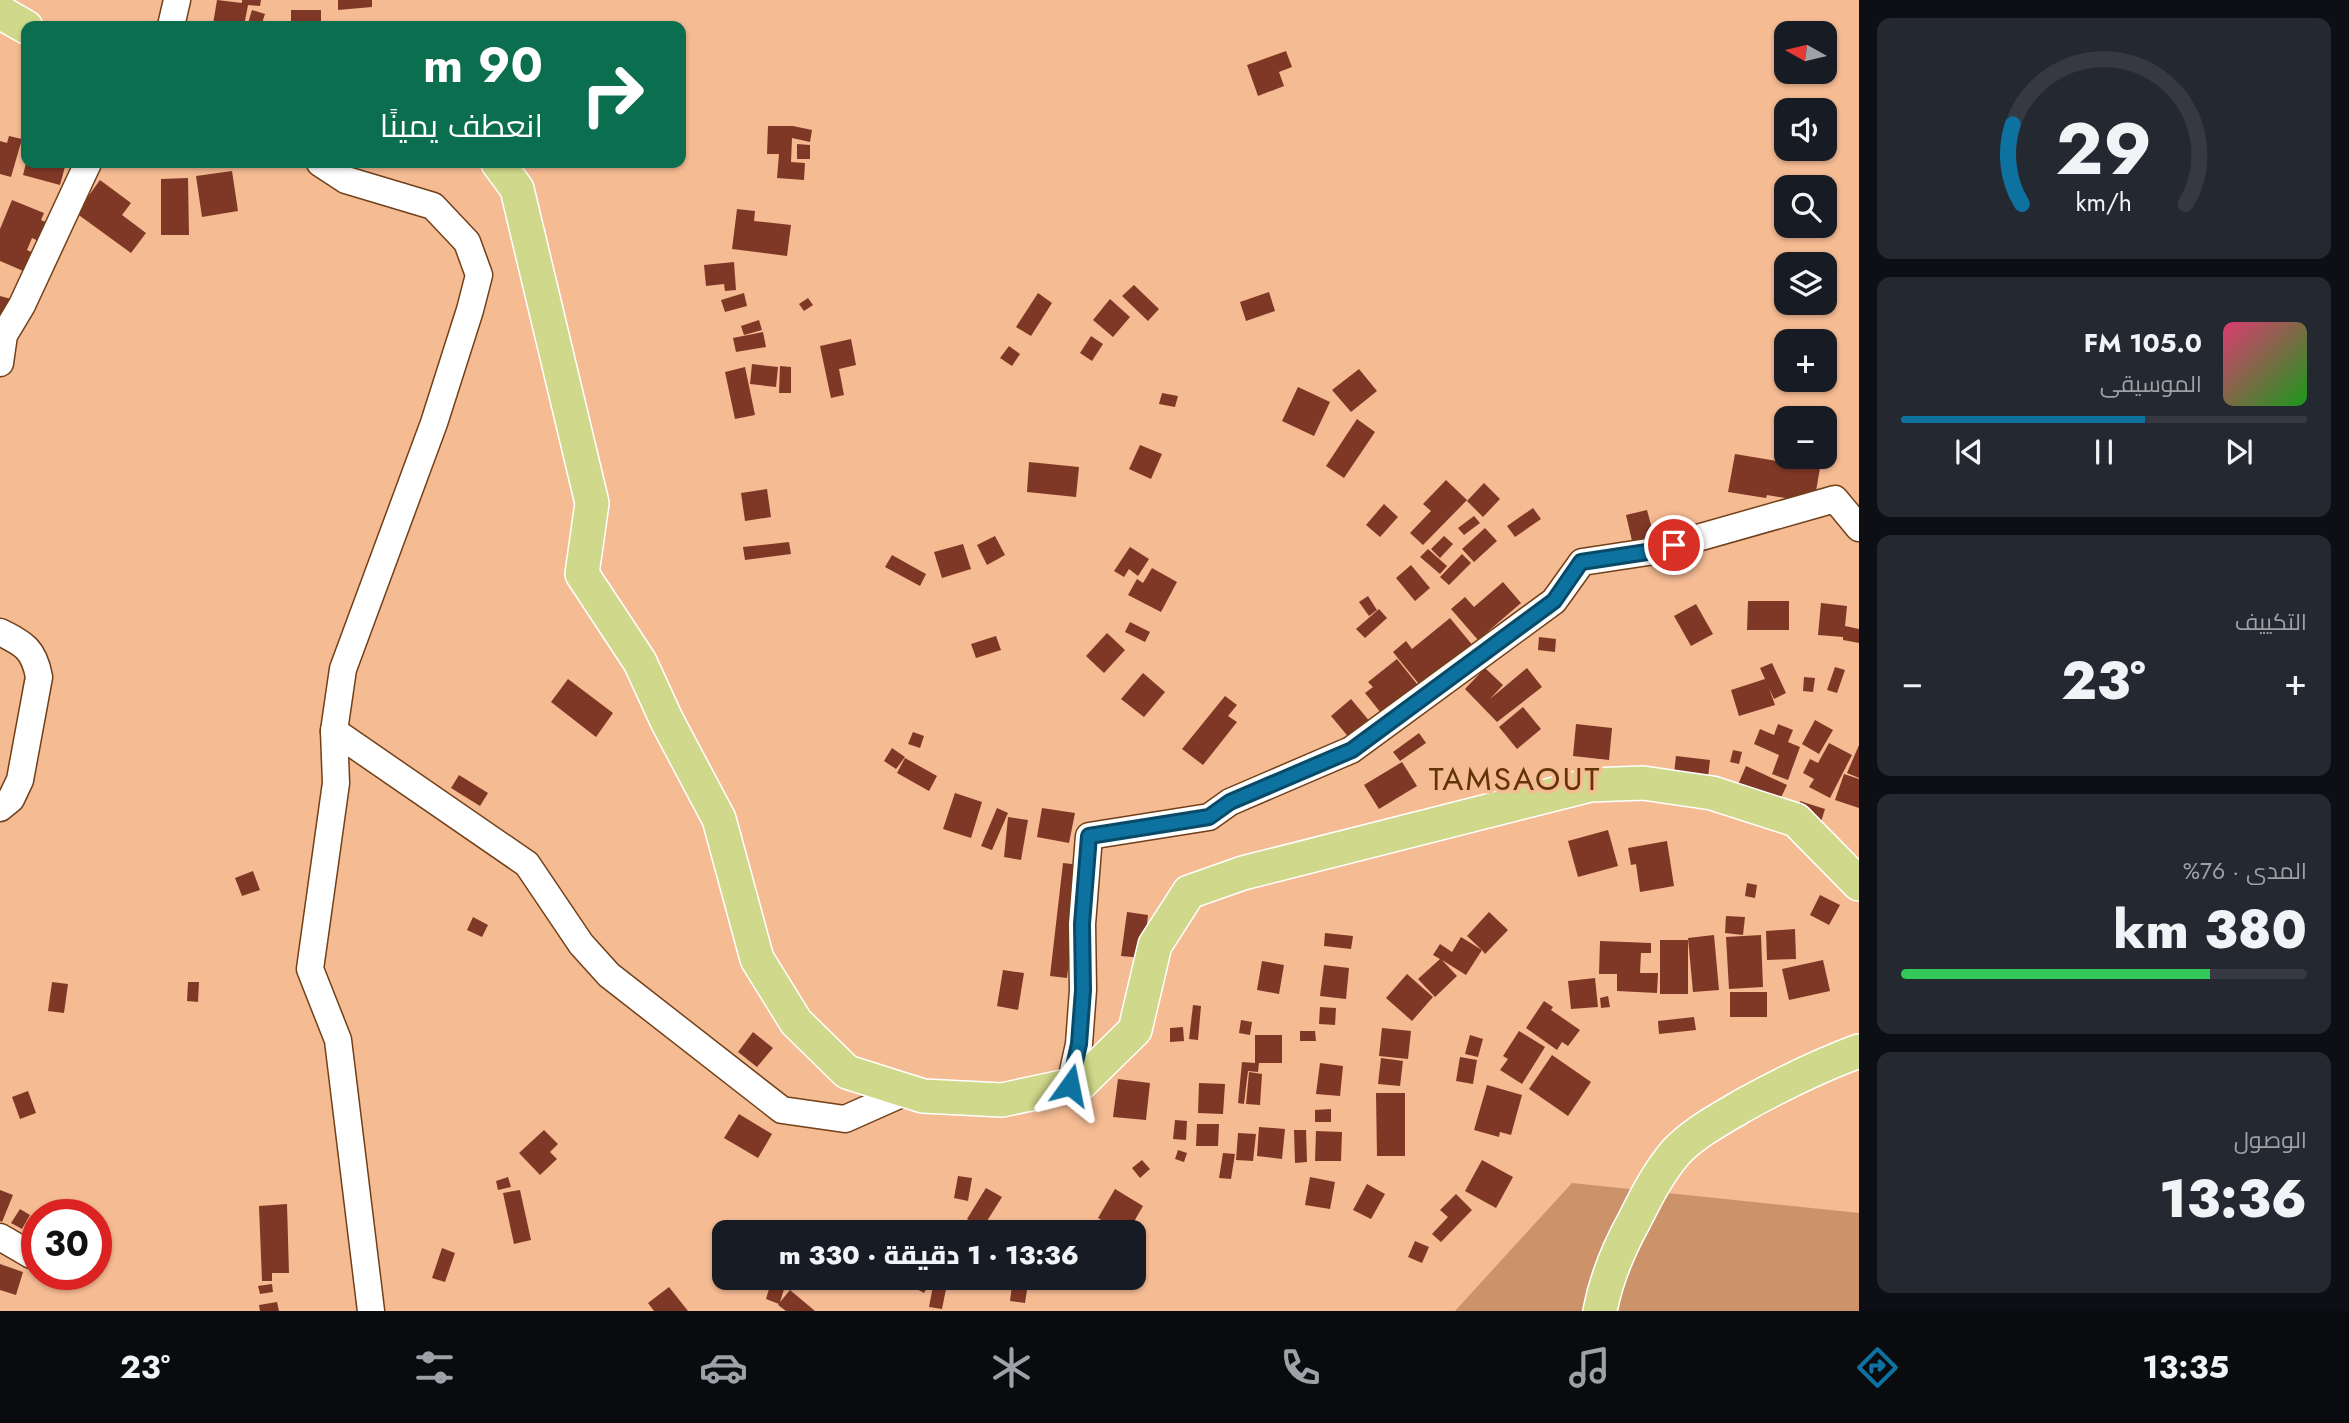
<!DOCTYPE html>
<html lang="ar">
<head>
<meta charset="utf-8">
<style>
  body { margin:0; font-family:Jost,Cairo,sans-serif; background:#242831; color:#f1f3f6; direction:rtl; height:100vh; display:flex; flex-direction:column; font-size:26px; white-space:nowrap }
  * { box-sizing:border-box; margin:0 }
  p { font-size:23px; color:#9ea1a6 }
  .icon { flex:none; width:38px; height:38px; fill:none; stroke:currentColor; stroke-width:2; stroke-linecap:round; stroke-linejoin:round }
  .map { position:relative; flex:1; overflow:hidden; direction:ltr }
  .side { display:flex; flex-direction:column; gap:18px; padding:18px; background:#0d0f14; width:490px }
  .side>* { flex:none }
  .guide { position:absolute; left:21px; top:21px; width:665px; height:147px; border-radius:14px; box-shadow:0 2px 5px #0004; direction:rtl; background:#0b6e4f; color:#fff; overflow:hidden }
  .needle { width:46px; rotate:278deg }
  .fabs { position:absolute; left:1774px; top:21px; display:grid; gap:14px }
  .fabs a { display:grid; place-items:center; width:63px; height:63px; border-radius:14px; background:#171b24; box-shadow:0 2px 5px #0004; font-size:35px }
  .speed { position:absolute; left:21px; top:1199px; display:flex; gap:14px; font-size:35px; font-weight:700; text-align:center }
  .speed>* { display:grid; place-content:center; width:91px; height:91px; border-radius:50%; background:#171b24; box-shadow:0 2px 5px #0004; line-height:1 }
  .speed .limit { border:10px solid #d22; background:#fff; color:#111 }
  .pin { position:absolute; display:grid; place-items:center; width:60px; height:60px; color:#fff; margin:-30px; border:4px solid #fff; border-radius:50%; box-shadow:0 2px 7px #0007 }
  .me { position:absolute; width:77px; margin:-38px; rotate:12deg; stroke-linejoin:round; filter:drop-shadow(0 0 5px #0008) }
  .turn { display:flex; align-items:center; gap:24px; height:147px; padding:0 28px; font-size:32px }
  .turn .icon { width:91px; height:91px; stroke-width:2.5 }
  .turn b { display:block; font-size:49px; line-height:60px }
  .big { font-size:52px; font-weight:800; line-height:1.1 }
  .side .widget { flex:1; display:flex; flex-direction:column; justify-content:center; gap:10px; min-width:0; padding:0 24px; border-radius:14px; background:#242831 }
  .side .dial { align-items:center; gap:0 }
  .dial svg { height:182px; overflow:visible; fill:none; stroke:#363941; stroke-width:7; stroke-linecap:round; text-anchor:middle }
  .dial text { fill:#f1f3f6; stroke:none }
  .song { display:flex; align-items:center; gap:21px }
  .cover { width:84px; height:84px; border-radius:10px; background:linear-gradient(135deg,hsl(340 70% 55%),hsl(120 70% 35%)) }
  .played { height:7px; border-radius:4px; background:linear-gradient(90deg,#0d729f 60%,#363941 60%) }
  .keys { display:flex; justify-content:space-around; direction:ltr }
  .heat { display:flex; justify-content:space-between; align-items:center; font-size:38px; direction:ltr }
  .charge { height:10px; border-radius:5px; background:linear-gradient(90deg,#34c759 76%,#363941 0) }
  .trip { position:absolute; left:712px; top:1220px; width:434px; height:70px; border-radius:14px; background:#171b24; box-shadow:0 2px 5px #0004; font-weight:800; line-height:70px; text-align:center; direction:rtl }
  .dock { display:flex; height:112px; justify-content:space-around; align-items:center; background:#090b0e; color:#9ea1a6 }
  .dock .icon { width:49px; height:49px }
  .dock .selected { color:#0d729f }
  .dock b { font-size:32px; color:#f1f3f6 }
  main { display:flex; flex:1; min-height:0 }
  .map>svg:first-child { display:block }
</style>
</head>
<body>
<main>
<section class="side">
<div class="widget dial"><svg viewBox="0 0 100 80">
<path d="M14 69A42 42 0 1 1 86 69"/>
<path d="M14 69A42 42 0 0 1 10 34" stroke="#0d729f"/>
<text x="50" y="56" font-size="32" font-weight="700">29</text>
<text x="50" y="72" font-size="11">km/h</text>
</svg></div>
<div class="widget">
<div class="song"><i class="cover"></i><div><b>105.0 FM</b><p>الموسيقى</p></div></div>
<div class="played"></div>
<div class="keys"><svg class="icon" aria-label="previous" viewBox="0 0 24 24"><path d="M18 5L8 12l10 7zM5 5v14"/></svg><svg class="icon" aria-label="pause" viewBox="0 0 24 24"><path d="M8 5v14M16 5v14"/></svg><svg class="icon" aria-label="next" viewBox="0 0 24 24"><path d="M6 5l10 7-10 7zM19 5v14"/></svg></div>
</div>
<div class="widget"><p>التكييف</p>
<div class="heat"><a>−</a><b class="big">23°</b><a>+</a></div>
</div>
<div class="widget"><p>المدى · 76%</p><b class="big">380 km</b><div class="charge"></div></div>
<div class="widget"><p>الوصول</p><b class="big">13:36</b></div>
</section>
<div class="map">
<svg width="1859" height="1311" viewBox="0 0 1859 1311">
  <rect width="100%" height="100%" fill="#f5bb93"/>
  <path fill="#cc936b" d="M1572,1183L1859,1213V1311H1455Z"/>
  <g fill="#803826">
    <path d="M217,0L242,3V0H261L260,6L248,5L244,26L213,24Z"/>
    <path d="M338,0H372V7L338,10Z"/>
    <path d="M252,10L265,14L261,26L248,23Z"/>
    <rect x="291" y="10" width="30" height="16"/>
    <path d="M1286,51L1292,67L1279,72L1284,86L1258,96L1247,65Z"/>
    <path d="M768,126H793L812,130L810,142L792,138L791,162L805,163L804,180L777,178L779,154H767Z"/>
    <path d="M9,136L22,139L11,177L0,174V141L7,143Z"/>
    <path d="M797,144L810,145V159H797Z"/>
    <path d="M26,163H66L60,185L23,175Z"/>
    <path d="M232,171L238,211L202,217L196,176Z"/>
    <path d="M188,178L189,235H161V179Z"/>
    <path d="M100,180L131,203L122,215L146,233L131,253L76,213Z"/>
    <path d="M12,200L44,213L41,220L50,224L43,243L32,238L27,250L36,254L28,273L0,261V229Z"/>
    <path d="M737,209L755,211L754,221L791,225L787,256L732,249Z"/>
    <path d="M734,262L736,290L725,291L724,284L706,286L704,265Z"/>
    <path d="M1134,285L1159,309L1148,321L1122,296Z"/>
    <path d="M1269,292L1275,311L1246,321L1240,302Z"/>
    <path d="M744,293L747,306L725,312L721,300Z"/>
    <path d="M1038,293L1052,303L1031,336L1016,327Z"/>
    <path d="M0,296L15,300L0,325Z"/>
    <path d="M808,298L813,305L804,311L799,304Z"/>
    <path d="M1110,299L1130,317L1113,337L1093,320Z"/>
    <path d="M759,320L762,330L744,335L741,326Z"/>
    <path d="M763,332L766,347L736,352L733,338Z"/>
    <path d="M1091,336L1103,344L1092,361L1080,353Z"/>
    <path d="M851,339L856,365L839,369L844,395L831,398L820,346Z"/>
    <path d="M1009,346L1020,354L1012,366L1000,358Z"/>
    <path d="M752,364L778,367L776,387L750,384Z"/>
    <path d="M780,366L791,367V393H779Z"/>
    <path d="M745,367L755,415L735,419L725,372Z"/>
    <path d="M1359,369L1377,391L1351,412L1332,390Z"/>
    <path d="M1298,387L1330,402L1314,436L1282,421Z"/>
    <path d="M1162,393L1178,396L1175,407L1159,404Z"/>
    <path d="M1357,419L1375,432L1344,478L1326,466Z"/>
    <path d="M1140,445L1162,454L1151,479L1129,469Z"/>
    <path d="M1735,454L1820,468L1814,503L1767,495L1766,498L1728,492Z"/>
    <path d="M1029,462L1079,467L1076,497L1027,492Z"/>
    <path d="M1446,480L1467,500L1423,545L1410,533L1431,511L1423,504Z"/>
    <path d="M1484,483L1500,499L1483,517L1467,501Z"/>
    <path d="M767,489L771,517L745,521L741,493Z"/>
    <path d="M1384,504L1398,517L1380,537L1366,525Z"/>
    <path d="M1533,508L1541,519L1515,537L1507,526Z"/>
    <path d="M1647,510L1654,536L1632,541L1626,515Z"/>
    <path d="M1474,516L1480,523L1464,535L1458,528Z"/>
    <path d="M1485,528L1497,541L1474,562L1462,549Z"/>
    <path d="M995,536L1005,555L987,565L977,545Z"/>
    <path d="M1444,536L1453,544L1440,558L1431,549Z"/>
    <path d="M789,542L791,554L745,560L743,547Z"/>
    <path d="M963,544L971,569L942,578L934,552Z"/>
    <path d="M1130,547L1149,559L1138,576L1129,569L1124,577L1114,571Z"/>
    <path d="M1428,549L1447,566L1440,574L1420,557Z"/>
    <path d="M1462,554L1471,563L1449,585L1440,577Z"/>
    <path d="M892,555L926,574L920,586L885,567Z"/>
    <path d="M1411,565L1430,588L1415,601L1396,578Z"/>
    <path d="M1152,568L1177,582L1161,612L1128,595L1137,579L1143,583Z"/>
    <path d="M1503,582L1521,603L1478,640L1451,609L1465,597L1474,607Z"/>
    <path d="M1368,596L1377,610L1369,616L1359,602Z"/>
    <path d="M1748,601H1789V630H1747Z"/>
    <path d="M1821,603L1847,606L1845,626L1859,629V643L1843,640V637L1818,635Z"/>
    <path d="M1696,604L1713,634L1691,646L1674,616Z"/>
    <path d="M1379,609L1387,618L1365,638L1356,629Z"/>
    <path d="M1450,618L1474,647L1423,689L1393,652L1406,641L1412,649Z"/>
    <path d="M1130,622L1150,632L1145,642L1125,632Z"/>
    <path d="M1107,633L1125,650L1104,673L1086,656Z"/>
    <path d="M996,636L1001,650L976,658L971,644Z"/>
    <path d="M1539,637L1556,639L1555,652L1538,650Z"/>
    <path d="M1397,659L1421,689L1385,718L1365,693L1373,687L1368,682Z"/>
    <path d="M1772,663L1786,693L1774,699L1769,688L1775,705L1739,716L1731,690L1765,679L1760,668Z"/>
    <path d="M1835,667L1845,670L1837,693L1827,690Z"/>
    <path d="M1485,668L1503,685L1490,699L1527,668L1542,687L1497,722L1465,689Z"/>
    <path d="M1143,673L1165,692L1144,717L1121,699Z"/>
    <path d="M1804,677L1815,678L1813,692L1803,691Z"/>
    <path d="M568,679L613,713L596,737L551,702Z"/>
    <path d="M1225,696L1237,705L1228,716L1237,722L1203,765L1182,749Z"/>
    <path d="M1351,699L1371,723L1351,740L1331,716Z"/>
    <path d="M1523,707L1541,729L1517,749L1499,727Z"/>
    <path d="M1815,720L1833,730L1819,754L1802,744Z"/>
    <path d="M1576,724L1612,728L1609,760L1573,756Z"/>
    <path d="M1778,724L1793,730L1788,742L1800,747L1788,780L1772,774L1779,755L1754,744L1760,729L1774,735Z"/>
    <path d="M913,732L924,736L920,748L908,744Z"/>
    <path d="M1419,733L1426,743L1400,761L1393,752Z"/>
    <path d="M1829,743L1852,755L1830,798L1809,787L1814,779L1803,773L1810,759L1818,763Z"/>
    <path d="M1859,745V778L1847,773Z"/>
    <path d="M892,748L905,757L896,769L884,761Z"/>
    <path d="M1733,750L1742,752L1739,764L1730,762Z"/>
    <path d="M1676,756L1710,760L1707,786L1673,782Z"/>
    <path d="M905,758L937,776L929,791L897,773Z"/>
    <path d="M1402,762L1417,786L1379,809L1364,785Z"/>
    <path d="M1746,766L1787,785L1774,812L1734,794Z"/>
    <path d="M1844,774L1859,779V808L1835,800Z"/>
    <path d="M459,775L488,793L480,806L451,788Z"/>
    <path d="M955,793L982,802L971,838L943,829Z"/>
    <path d="M1800,801L1825,809L1821,822L1796,814Z"/>
    <path d="M997,808L1008,813L992,850L981,846Z"/>
    <path d="M1042,808L1075,813L1069,843L1037,837Z"/>
    <path d="M1008,817L1028,820L1021,860L1004,857Z"/>
    <path d="M1608,830L1618,866L1578,877L1568,841Z"/>
    <path d="M1667,841L1674,886L1640,892L1636,864L1631,865L1628,848Z"/>
    <path d="M1063,863L1081,865L1067,978L1050,976Z"/>
    <path d="M253,871L260,890L242,896L235,878Z"/>
    <path d="M1747,883L1757,885L1755,898L1745,896Z"/>
    <path d="M1820,895L1840,905L1829,925L1810,915Z"/>
    <path d="M1127,912L1148,915L1143,958L1121,956Z"/>
    <path d="M1489,912L1508,930L1485,954L1482,950L1466,975L1442,960L1457,976L1435,997L1418,979L1440,959L1433,955L1440,944L1452,952L1461,937L1482,950L1467,936Z"/>
    <path d="M1726,916L1745,917L1743,935L1725,933Z"/>
    <path d="M473,917L488,925L482,937L467,930Z"/>
    <path d="M1795,929L1796,959L1767,960L1766,931Z"/>
    <path d="M1325,933L1353,936L1351,949L1324,946Z"/>
    <path d="M1714,935L1719,990L1693,992L1688,938Z"/>
    <path d="M1761,935L1763,987L1729,989L1726,937Z"/>
    <rect x="1660" y="940" width="28" height="54"/>
    <path d="M1600,941L1651,943V953H1641L1640,973H1658L1657,993L1617,991V974H1599Z"/>
    <path d="M1823,960L1830,991L1789,1000L1782,969Z"/>
    <path d="M1262,961L1284,965L1279,994L1257,990Z"/>
    <path d="M1324,965L1349,968L1346,999L1320,996Z"/>
    <path d="M1003,970L1024,973L1018,1010L997,1006Z"/>
    <path d="M1407,974L1433,997L1412,1021L1386,998Z"/>
    <path d="M1595,978L1598,1007L1571,1009L1568,981Z"/>
    <path d="M52,982L68,984L64,1013L48,1011Z"/>
    <path d="M188,982H199L198,1002L187,1001Z"/>
    <rect x="1730" y="992" width="37" height="25"/>
    <path d="M1608,996L1610,1007L1601,1008L1600,998Z"/>
    <path d="M1544,1001L1553,1007L1551,1010L1580,1030L1568,1046L1562,1042L1557,1050L1526,1028Z"/>
    <path d="M1193,1005L1201,1006L1198,1040L1189,1039Z"/>
    <path d="M1320,1007L1336,1008L1335,1025L1319,1024Z"/>
    <path d="M1694,1017L1696,1030L1659,1034L1658,1021Z"/>
    <path d="M1241,1020L1252,1022L1250,1035L1239,1033Z"/>
    <path d="M1183,1027L1184,1041L1170,1042V1028Z"/>
    <path d="M1382,1028L1411,1031L1408,1059L1379,1056Z"/>
    <path d="M1300,1031H1315L1316,1041H1300Z"/>
    <path d="M1519,1031L1545,1047L1522,1084L1500,1070L1508,1059L1503,1056Z"/>
    <path d="M753,1032L773,1048L757,1067L738,1052Z"/>
    <path d="M1255,1035H1282V1063H1259L1258,1072L1248,1071L1244,1104L1238,1103L1242,1062L1255,1063Z"/>
    <path d="M1470,1035L1483,1039L1478,1057L1465,1054Z"/>
    <path d="M1552,1055L1591,1082L1568,1116L1529,1089Z"/>
    <path d="M1460,1057L1477,1060L1473,1084L1456,1081Z"/>
    <path d="M1381,1058L1403,1061L1400,1086L1378,1084Z"/>
    <path d="M1320,1063L1343,1066L1340,1096L1316,1094Z"/>
    <path d="M1249,1072L1262,1074L1260,1105L1246,1104Z"/>
    <path d="M1118,1079L1150,1083L1146,1120L1113,1117Z"/>
    <path d="M1199,1083L1225,1084L1223,1114L1198,1113Z"/>
    <path d="M1487,1085L1522,1095L1511,1135L1500,1132L1499,1137L1474,1130Z"/>
    <path d="M28,1091L36,1113L20,1119L12,1097Z"/>
    <path d="M1376,1093H1405V1156H1377Z"/>
    <path d="M1331,1109V1122H1315V1110Z"/>
    <path d="M739,1114L772,1134L758,1158L724,1138Z"/>
    <path d="M1175,1120L1187,1121L1186,1140L1173,1139Z"/>
    <path d="M1197,1124H1219L1218,1146H1196Z"/>
    <path d="M1259,1127L1285,1129L1282,1159L1257,1156Z"/>
    <path d="M544,1130L558,1144L550,1152L557,1159L540,1175L519,1153Z"/>
    <path d="M1294,1130H1306L1307,1162L1295,1163Z"/>
    <path d="M1316,1131L1342,1132L1341,1161H1315Z"/>
    <path d="M1238,1133L1256,1134L1253,1161L1236,1160Z"/>
    <path d="M1178,1150L1187,1153L1184,1162L1175,1159Z"/>
    <path d="M1223,1153L1235,1154L1231,1179L1219,1178Z"/>
    <path d="M1142,1160L1150,1169L1140,1178L1132,1168Z"/>
    <path d="M1482,1160L1513,1177L1496,1208L1465,1191Z"/>
    <path d="M958,1176L972,1178L968,1201L954,1198Z"/>
    <path d="M508,1177L511,1187L498,1190L496,1181Z"/>
    <path d="M1310,1177L1335,1182L1330,1209L1305,1205Z"/>
    <path d="M1367,1184L1385,1194L1371,1219L1353,1210Z"/>
    <path d="M986,1188L1002,1197L982,1229L967,1219Z"/>
    <path d="M1115,1189L1143,1206L1128,1232H1122L1098,1218Z"/>
    <path d="M0,1190L13,1195L2,1222L0,1221Z"/>
    <path d="M520,1190L531,1240L514,1244L503,1193Z"/>
    <path d="M1456,1194L1472,1210L1441,1242L1432,1234L1448,1217L1440,1210Z"/>
    <path d="M287,1204L289,1273H272V1281H262L259,1206Z"/>
    <path d="M20,1209L30,1215L22,1229L11,1223Z"/>
    <path d="M1415,1241L1429,1247L1422,1263L1408,1257Z"/>
    <path d="M442,1248L455,1253L445,1282L432,1278Z"/>
    <path d="M0,1264L23,1272L16,1295L0,1290Z"/>
    <path d="M916,1278L929,1284L924,1293L911,1286Z"/>
    <path d="M931,1278H955L954,1286L930,1282Z"/>
    <path d="M1013,1278H1043L1042,1285L1028,1283L1025,1303L1010,1301Z"/>
    <path d="M772,1279L786,1283L780,1302L790,1290L815,1311H786L778,1305L779,1304L766,1299Z"/>
    <path d="M272,1284L273,1292L260,1294L258,1286Z"/>
    <path d="M933,1286L946,1289L942,1309L929,1307Z"/>
    <path d="M669,1287L688,1311H654L648,1303Z"/>
    <path d="M277,1302L279,1311H260L259,1305Z"/>
  </g>
  <g fill="none" stroke-linecap="round" stroke-linejoin="round">
    <g stroke="#714019" stroke-width="29">
      <g id="minor">
        <path d="M171,26L177,0"/>
        <path d="M320,163L346,180L433,206L467,242L479,275L470,310L434,423L343,669L334,731L336,783L310,969L338,1040L371,1311"/>
        <path d="M0,363L4,335L22,305L88,163"/>
        <path d="M0,632C24,644 34,649 39,677L20,780L11,799L0,808"/>
        <path d="M334,731L527,864L581,944L609,975L782,1110L845,1119L908,1091"/>
        <path d="M1070,1085L1079,1044L1083,990L1082,924L1089,836L1209,817L1230,802L1351,750L1554,601L1582,562L1648,552L1835,499L1859,528"/>
        <path d="M0,1237L31,1255"/>
      </g>
    </g>
    <g stroke="#fff" stroke-width="36">
      <g id="major">
        <path d="M0,12L26,27"/>
        <path d="M498,163L517,189L592,503L582,574L640,662L667,721L719,819L757,959L796,1022L847,1072L923,1096L1002,1100L1081,1083L1135,1030L1155,945L1189,892L1243,873L1590,785L1643,783L1712,793L1796,820L1859,884"/>
        <path d="M1600,1311C1606,1279 1618,1250 1634,1221C1646,1197 1658,1173 1676,1152C1695,1132 1719,1120 1742,1106C1780,1085 1818,1066 1859,1051"/>
      </g>
    </g>
    <use href="#minor" stroke="#fff" stroke-width="26"/>
    <use href="#major" stroke="#d0d98b" stroke-width="33"/>
  </g>
  <g fill="none" stroke-linecap="round" stroke-linejoin="round">
    <g stroke="#084a67" stroke-width="18">
      <path id="route" d="M1070,1085L1079,1044L1083,990L1082,924L1089,836L1209,817L1230,802L1352,750L1554,601L1581,562L1647,552L1674,545"/>
    </g>
    <use href="#route" stroke="#0d729f" stroke-width="12"/>
  </g>
  <g text-anchor="middle" stroke-width="7" stroke-linejoin="round" paint-order="stroke">
    <g font-size="32" letter-spacing="2" fill="#633308" stroke="#f5bb93">
      <text x="1515" y="790">TAMSAOUT</text>
    </g>
  </g>
</svg>
<div class="fabs">
<a><svg class="needle" viewBox="-14 -14 28 28"><path d="M0-13l5 13h-10z" fill="#e53935"/><path d="M0 13l5-13h-10z" fill="#9ea1a6"/></svg></a>
<a><svg class="icon" aria-label="sound" viewBox="0 0 24 24"><path d="M4 9h4l5-4v14l-5-4H4zM17 9q2 3 0 6"/></svg></a>
<a><svg class="icon" aria-label="search" viewBox="0 0 24 24"><circle cx="10" cy="10" r="6"/><path d="M15 15l6 6"/></svg></a>
<a><svg class="icon" aria-label="layers" viewBox="0 0 24 24"><path d="M12 4l9 5-9 5-9-5zM3 14l9 5 9-5"/></svg></a>
<a>+</a>
<a>−</a>
</div>
<div class="speed"><div class="limit">30</div></div>
<div class="pin" style="left:1674px;top:545px;background:#d93025"><svg class="icon" aria-label="arrive" viewBox="0 0 24 24"><path d="M6 21V4h12l-3 4 3 4H6"/></svg></div>
<svg class="me" style="left:1070px;top:1085px" viewBox="-20 -20 40 40"><path d="M0-17L14 15 0 8-14 15z" fill="#0d729f" stroke="#fff" stroke-width="4"/></svg>
<div class="trip">13:36 · 1 دقيقة · 330 m</div>
<div class="guide">
<div class="turn"><svg class="icon" aria-label="right" viewBox="0 0 24 24"><path d="M7 20v-9h11M14 6l5 5-5 5"/></svg><div><b>90 m</b>انعطف يمينًا</div></div>
</div>
</div>
</main>
<nav class="dock">
<b>13:35</b>
<svg class="icon selected" aria-label="directions" viewBox="0 0 24 24"><path d="M12 3l9 9-9 9-9-9zM9 14v-3h6M13 9l2 2-2 2"/></svg>
<svg class="icon" aria-label="music" viewBox="0 0 24 24"><path d="M9 18V5l10-2v13"/><circle cx="6" cy="18" r="3"/><circle cx="16" cy="16" r="3"/></svg>
<svg class="icon" aria-label="phone" viewBox="0 0 24 24"><path d="M5 4h4l2 5-3 2q2 4 5 5l2-3 5 2v4C11 20 4 13 5 4z"/></svg>
<svg class="icon" aria-label="climate" viewBox="0 0 24 24"><path d="M12 3v18M4 7l16 10M4 17L20 7"/></svg>
<svg class="icon" aria-label="car" viewBox="0 0 24 24"><path d="M5 17H2v-5l4-1 3-4h7l3 4 3 1v5h-3M9 17h6M6 11h13"/><circle cx="7" cy="17" r="2"/><circle cx="17" cy="17" r="2"/></svg>
<svg class="icon" aria-label="filters" viewBox="0 0 24 24"><path d="M4 7h16M4 17h16"/><circle cx="9" cy="7" r="2"/><circle cx="15" cy="17" r="2"/></svg>
<b>23°</b>
</nav>
</body>
</html>
